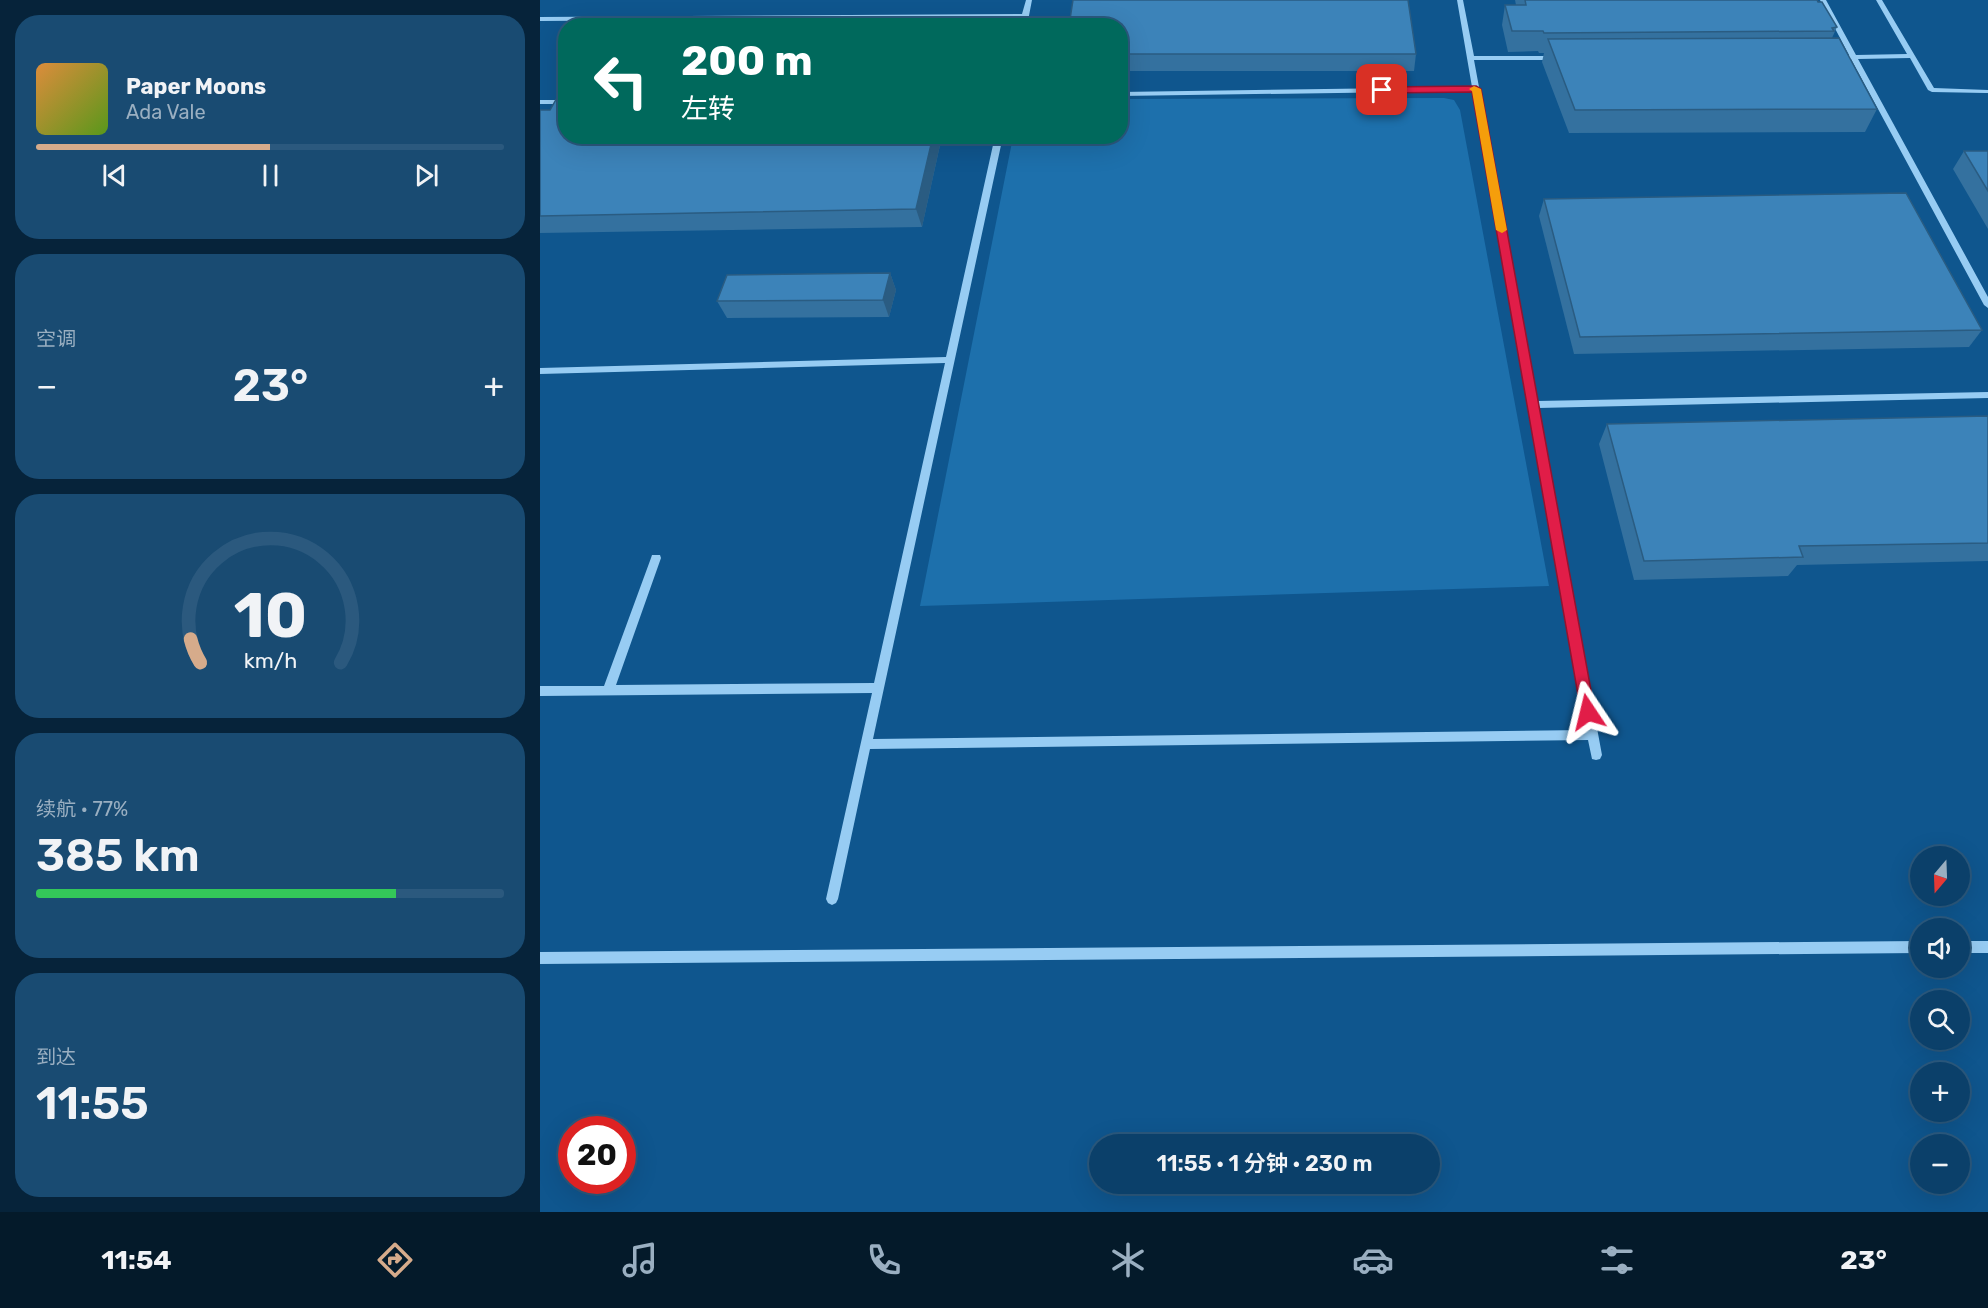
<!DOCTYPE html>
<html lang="zh">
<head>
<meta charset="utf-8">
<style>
  body { margin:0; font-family:Rubik,"Noto Sans SC",sans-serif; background:#194b72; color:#f1f3f6; height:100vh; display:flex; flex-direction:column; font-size:22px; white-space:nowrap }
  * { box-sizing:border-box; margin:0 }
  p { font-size:20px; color:#9aafc1 }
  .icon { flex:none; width:33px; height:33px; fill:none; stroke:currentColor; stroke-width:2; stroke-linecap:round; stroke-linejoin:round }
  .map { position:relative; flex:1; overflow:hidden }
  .panel { display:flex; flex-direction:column; gap:15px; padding:15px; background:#06233a; width:540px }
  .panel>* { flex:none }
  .banner { position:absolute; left:18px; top:18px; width:570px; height:126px; border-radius:24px; box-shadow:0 6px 24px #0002,0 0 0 2px #2b597e; background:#00695c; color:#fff; overflow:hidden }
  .needle { width:39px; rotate:199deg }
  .tools { position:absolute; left:1370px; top:846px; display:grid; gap:12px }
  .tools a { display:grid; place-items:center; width:60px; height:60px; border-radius:50%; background:#0b406a; box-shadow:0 6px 24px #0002,0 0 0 2px #2b597e; font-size:30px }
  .speed { position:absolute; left:18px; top:1116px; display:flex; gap:12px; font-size:30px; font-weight:700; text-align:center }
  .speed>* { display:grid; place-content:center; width:78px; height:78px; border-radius:50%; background:#0b406a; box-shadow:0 6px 24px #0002,0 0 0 2px #2b597e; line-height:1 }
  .speed .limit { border:9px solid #d22; background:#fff; color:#111 }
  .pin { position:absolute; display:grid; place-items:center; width:51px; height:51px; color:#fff; margin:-26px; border-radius:12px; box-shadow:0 3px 9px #0006 }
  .me { position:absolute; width:66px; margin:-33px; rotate:350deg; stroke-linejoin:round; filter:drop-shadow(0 0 4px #0008) }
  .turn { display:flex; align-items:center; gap:21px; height:126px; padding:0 24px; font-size:27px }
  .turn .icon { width:78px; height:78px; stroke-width:2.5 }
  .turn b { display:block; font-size:42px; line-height:51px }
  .big { font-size:45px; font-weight:600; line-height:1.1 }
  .panel .tile { flex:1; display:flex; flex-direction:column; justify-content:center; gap:9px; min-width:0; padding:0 21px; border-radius:24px; background:#194b72 }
  .panel .dial { align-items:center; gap:0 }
  .dial svg { height:156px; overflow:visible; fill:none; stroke:#2b597e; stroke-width:7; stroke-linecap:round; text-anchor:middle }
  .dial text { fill:#f1f3f6; stroke:none }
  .song { display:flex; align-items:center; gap:18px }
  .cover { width:72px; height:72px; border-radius:9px; background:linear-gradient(135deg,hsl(30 70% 55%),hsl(90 70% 35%)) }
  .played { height:6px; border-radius:3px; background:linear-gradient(90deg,#d6ab8b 50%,#2b597e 50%) }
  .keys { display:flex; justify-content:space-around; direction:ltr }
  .heat { display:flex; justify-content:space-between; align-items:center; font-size:33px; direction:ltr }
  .charge { height:9px; border-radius:4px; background:linear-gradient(90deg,#34c759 77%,#2b597e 0) }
  .trip { position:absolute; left:549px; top:1134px; width:351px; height:60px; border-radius:30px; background:#0b406a; box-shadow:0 6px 24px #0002,0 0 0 2px #2b597e; font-weight:600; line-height:60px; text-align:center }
  .tab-bar { display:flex; height:96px; justify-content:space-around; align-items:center; background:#041a2a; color:#9aafc1 }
  .tab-bar .icon { width:42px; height:42px }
  .tab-bar .selected { color:#d6ab8b }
  .tab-bar b { font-size:27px; color:#f1f3f6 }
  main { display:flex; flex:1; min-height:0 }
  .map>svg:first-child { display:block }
</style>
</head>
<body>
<main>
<section class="panel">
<div class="tile">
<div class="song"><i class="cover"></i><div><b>Paper Moons</b><p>Ada Vale</p></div></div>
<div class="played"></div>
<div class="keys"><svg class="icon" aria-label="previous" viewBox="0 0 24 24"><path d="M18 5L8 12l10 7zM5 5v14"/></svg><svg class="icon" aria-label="pause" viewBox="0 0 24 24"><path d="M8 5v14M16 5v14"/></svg><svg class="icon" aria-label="next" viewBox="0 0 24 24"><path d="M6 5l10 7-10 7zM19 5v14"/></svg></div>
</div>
<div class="tile"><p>空调</p>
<div class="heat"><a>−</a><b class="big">23°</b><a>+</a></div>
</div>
<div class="tile dial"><svg viewBox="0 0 100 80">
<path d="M14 69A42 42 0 1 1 86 69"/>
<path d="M14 69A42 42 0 0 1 9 57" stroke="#d6ab8b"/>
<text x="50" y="56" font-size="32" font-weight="700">10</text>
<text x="50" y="72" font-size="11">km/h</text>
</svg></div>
<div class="tile"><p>续航 · 77%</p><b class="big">385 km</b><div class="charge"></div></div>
<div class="tile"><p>到达</p><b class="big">11:55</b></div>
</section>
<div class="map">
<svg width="1448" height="1212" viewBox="0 0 1448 1212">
  <rect width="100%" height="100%" fill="#0f568e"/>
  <path fill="#1d70ac" d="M904,98L914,100L920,110L1009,586L380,606L473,137L580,136L581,99Z"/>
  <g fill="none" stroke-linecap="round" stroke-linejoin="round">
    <g fill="#97ccf3" fill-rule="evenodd">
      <path d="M486,0H492L487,26H480L481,18L0,21V17L482,14Z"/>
      <path d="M917,0H923L934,56H1018L1022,58L1018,60H934L997,401L1448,392V398L998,408L1062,755L1060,759L1056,760L1052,759L1048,740L330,749L298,899L296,903L292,905L288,903L286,899L332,693L0,696V686H64L111,558L112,555H120L121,558L76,685L334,683L405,363L0,374V368L406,357L455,136H463L333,739L1046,730L933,91L580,96V92L932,87Z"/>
      <path d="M1280,0H1286L1316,55L1367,54L1336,0H1342L1394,88L1448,90V93H1445L1392,92L1388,90L1370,58L1318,59L1448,297V308L1444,305L1311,59H1297L1293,57L1297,55H1309Z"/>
      <rect x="0" y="100" width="26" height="4"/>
      <path d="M1380,941V953L0,964V952Z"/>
      <rect x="1419" y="941" width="29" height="12"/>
    </g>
  </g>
  <g fill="#34719f">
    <path d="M975,0H1277L1297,27L1292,38L1337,109L1325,132L1029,133L1002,62L1004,53H999L998,51L968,52L962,25L965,5H976Z"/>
    <path d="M580,26L876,54L874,71H580Z"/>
    <path d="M0,110L26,136H402L382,227L0,233Z"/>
    <path d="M1424,151H1448V229L1413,169Z"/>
    <path d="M1004,199L1442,330L1429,347L1034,354L999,216Z"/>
    <path d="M350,273L356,290L349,317L187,318L177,301Z"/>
    <path d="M1448,416V561L1257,565L1248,576L1094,580L1059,444L1067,424Z"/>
  </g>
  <g fill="#2a5c82">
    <path d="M393,136H402L382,227L376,209Z"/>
    <path d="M350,273L356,290L349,317L343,300Z"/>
  </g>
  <g fill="#3c83b9" stroke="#2a5c82" stroke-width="1.5">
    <path d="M533,0H868L876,54H580V26H529Z"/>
    <path d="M985,0H1277L1278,2H1282L1297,27L1292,28L1294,31L1004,33L1003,31H972L965,5H986Z"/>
    <path d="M1299,38L1337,109L1035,110L1008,39Z"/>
    <path d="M26,82V136H393L376,209L0,216V110H10Z"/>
    <path d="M1424,151H1448V191Z"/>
    <path d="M1366,193L1442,330L1040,337L1004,199Z"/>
    <path d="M350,273L343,300L177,301L187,275Z"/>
    <path d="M1448,416V543L1259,546L1263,557L1104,561L1067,424Z"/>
  </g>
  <path fill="#e11d48" stroke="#92132f" stroke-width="1.5" d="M936,86L941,89L1055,712L1053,716L1048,718L1043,716L1041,712L932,92L842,93L837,90L842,87Z"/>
  <path fill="#f59e0b" d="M934,86L941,89L967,230L962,233L956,230L932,91L929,89Z"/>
</svg>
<div class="tools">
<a><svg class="needle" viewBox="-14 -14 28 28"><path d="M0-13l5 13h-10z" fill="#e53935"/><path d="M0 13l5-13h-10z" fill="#9aafc1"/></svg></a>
<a><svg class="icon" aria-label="sound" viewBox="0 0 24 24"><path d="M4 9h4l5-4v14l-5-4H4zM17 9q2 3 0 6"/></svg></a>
<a><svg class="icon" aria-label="search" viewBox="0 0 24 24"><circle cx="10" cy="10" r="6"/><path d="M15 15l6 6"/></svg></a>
<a>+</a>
<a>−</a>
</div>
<div class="speed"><div class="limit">20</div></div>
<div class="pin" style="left:842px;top:90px;background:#d93025"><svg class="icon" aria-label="arrive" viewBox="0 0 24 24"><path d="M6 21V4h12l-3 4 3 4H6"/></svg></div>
<svg class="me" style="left:1048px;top:712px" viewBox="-20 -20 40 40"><path d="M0-17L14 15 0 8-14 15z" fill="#e11d48" stroke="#fff" stroke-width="4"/></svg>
<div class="trip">11:55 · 1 分钟 · 230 m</div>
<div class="banner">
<div class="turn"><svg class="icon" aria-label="left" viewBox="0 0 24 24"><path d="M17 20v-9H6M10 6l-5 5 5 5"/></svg><div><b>200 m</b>左转</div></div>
</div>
</div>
</main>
<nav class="tab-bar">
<b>11:54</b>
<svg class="icon selected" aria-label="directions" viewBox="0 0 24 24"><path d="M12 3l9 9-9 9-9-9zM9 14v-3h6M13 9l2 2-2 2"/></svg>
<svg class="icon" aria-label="music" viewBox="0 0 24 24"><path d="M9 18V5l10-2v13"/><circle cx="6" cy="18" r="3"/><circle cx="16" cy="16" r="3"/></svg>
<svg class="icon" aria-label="phone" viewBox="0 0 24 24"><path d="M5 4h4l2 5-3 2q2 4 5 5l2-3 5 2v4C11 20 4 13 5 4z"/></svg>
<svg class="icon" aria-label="climate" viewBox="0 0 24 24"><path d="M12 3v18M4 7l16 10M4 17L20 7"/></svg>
<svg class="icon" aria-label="car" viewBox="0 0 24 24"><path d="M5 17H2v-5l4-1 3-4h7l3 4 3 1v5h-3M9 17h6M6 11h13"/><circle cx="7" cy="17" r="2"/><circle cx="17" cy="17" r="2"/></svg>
<svg class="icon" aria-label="filters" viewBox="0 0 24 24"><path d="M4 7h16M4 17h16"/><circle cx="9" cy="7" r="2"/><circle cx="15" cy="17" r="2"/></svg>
<b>23°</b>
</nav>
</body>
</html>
